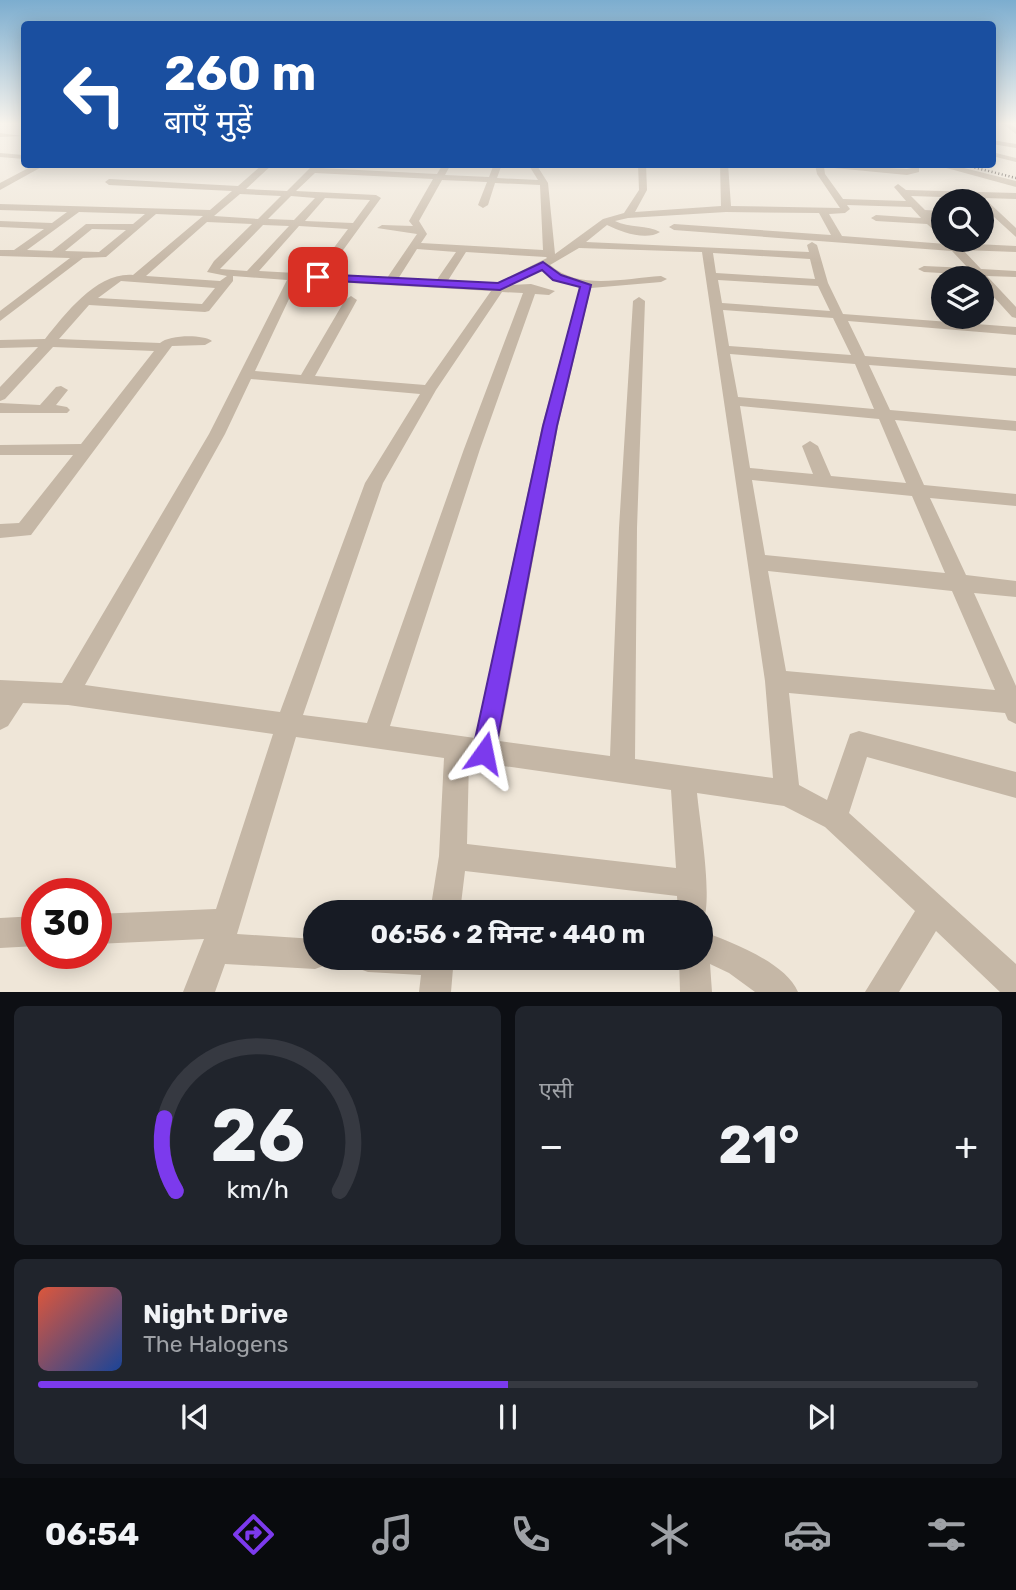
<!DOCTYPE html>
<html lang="hi">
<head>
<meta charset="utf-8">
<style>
  body { margin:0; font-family:Rubik,"Noto Sans Devanagari",sans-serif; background:#20242c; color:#f1f3f6; height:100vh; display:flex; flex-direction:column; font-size:26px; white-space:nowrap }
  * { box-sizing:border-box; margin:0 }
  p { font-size:23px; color:#9ea1a6 }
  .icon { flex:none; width:38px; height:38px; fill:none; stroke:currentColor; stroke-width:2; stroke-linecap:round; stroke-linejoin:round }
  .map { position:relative; height:992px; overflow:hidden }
  .side { display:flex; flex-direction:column; gap:14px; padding:14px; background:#0d0f14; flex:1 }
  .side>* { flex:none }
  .banner { position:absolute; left:21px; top:21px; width:975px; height:147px; border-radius:7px; box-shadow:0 4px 18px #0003; background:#1a4fa0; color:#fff; overflow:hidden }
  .controls { position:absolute; left:931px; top:189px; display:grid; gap:14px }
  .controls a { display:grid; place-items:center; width:63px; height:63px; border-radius:50%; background:#171b24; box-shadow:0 4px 18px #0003; font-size:35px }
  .speed { position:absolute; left:21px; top:878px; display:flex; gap:14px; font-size:35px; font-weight:700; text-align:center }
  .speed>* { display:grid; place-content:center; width:91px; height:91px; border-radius:50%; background:#171b24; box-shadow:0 4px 18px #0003; line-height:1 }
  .speed .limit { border:10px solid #d22; background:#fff; color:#111 }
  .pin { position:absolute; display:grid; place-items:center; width:60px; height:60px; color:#fff; margin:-30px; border-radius:14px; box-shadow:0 4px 10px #0006 }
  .me { position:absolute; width:77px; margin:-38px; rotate:12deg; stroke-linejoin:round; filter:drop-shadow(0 0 5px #0008) }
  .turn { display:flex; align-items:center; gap:24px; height:147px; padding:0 28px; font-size:32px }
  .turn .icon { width:91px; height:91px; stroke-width:2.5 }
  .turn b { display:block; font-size:49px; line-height:60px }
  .big { font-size:52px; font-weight:700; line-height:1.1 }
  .side .card { flex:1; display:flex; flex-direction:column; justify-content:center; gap:10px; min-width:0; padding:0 24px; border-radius:10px; background:#20242c }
  .side .dial { align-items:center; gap:0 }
  .dial svg { height:182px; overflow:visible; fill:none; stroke:#363941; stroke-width:7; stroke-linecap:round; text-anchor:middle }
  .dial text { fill:#f1f3f6; stroke:none }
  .song { display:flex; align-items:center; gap:21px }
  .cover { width:84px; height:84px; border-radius:10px; background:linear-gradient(135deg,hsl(10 70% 55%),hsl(220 70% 35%)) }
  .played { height:7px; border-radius:4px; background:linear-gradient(90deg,#7c3aed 50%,#363941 50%) }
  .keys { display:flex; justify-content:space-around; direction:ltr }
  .heat { display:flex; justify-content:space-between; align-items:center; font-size:38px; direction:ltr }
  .side .tiles { flex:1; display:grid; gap:14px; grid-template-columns:1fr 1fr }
  .card:last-child { grid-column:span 2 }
  .trip { position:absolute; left:303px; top:900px; width:410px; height:70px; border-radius:35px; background:#171b24; box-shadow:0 4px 18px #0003; font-weight:700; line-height:70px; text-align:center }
  .dock { display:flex; height:112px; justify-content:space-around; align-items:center; background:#090b0e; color:#9ea1a6 }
  .dock .icon { width:49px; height:49px }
  .dock .active { color:#7c3aed }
  .dock b { font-size:32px; color:#f1f3f6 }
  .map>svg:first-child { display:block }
</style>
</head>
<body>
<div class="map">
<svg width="1016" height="992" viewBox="0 0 1016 992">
  <rect width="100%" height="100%" fill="#efe6d8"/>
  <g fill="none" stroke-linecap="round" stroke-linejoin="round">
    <g fill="#c5b7a6" fill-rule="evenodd">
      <path d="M1003,124H1011L1016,128V134Z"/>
      <path d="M0,133L21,136L0,137Z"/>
      <path d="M992,140L1016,144V148L992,144Z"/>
      <path d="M992,152L1016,158V162L992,156Z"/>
      <path d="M0,153L24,155V159L0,157Z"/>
      <path d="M36,164H47L0,190V183Z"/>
      <path d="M263,164H273L246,189L287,191L314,164H323L320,168L437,174L443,164H451L445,175L489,177L494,164H502L497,178L538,180L528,164H536L548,183L555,254L603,219L624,213L639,190L638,164H646L647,190L635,212L721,206L720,164H728L731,206L840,208L817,174L815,164L907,169L912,168L911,164H919V172L907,175L824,167L825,174L843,199L906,201L894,187L898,184L906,190L1016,193V199L984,198L1016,228V237L982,206V201L973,198L911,196L925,210L943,211V217L931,216L943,229V238L927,224L876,221L871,218L876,215L921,218L911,207L847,205L850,209L845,213L829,214L842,236L946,244L943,240V239L953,240L956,243L1016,246V252L963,250L981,269L1016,271V277L987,276L1016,307V318L1012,317L982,284V278L974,275L924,272L918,269L924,266L968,268L952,251L674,230L669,227L674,224L831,235L819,213L726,212L628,218L615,221C629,228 648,225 660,232C646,241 621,232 607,225L586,242L809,252L807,245L812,242L817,245L828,283L843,314L1016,327V335L848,321L865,356L1016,368V376L869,365L890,410L1016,421V431L895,420L924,485L1016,494V506L930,498L966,575L1016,581V597L974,593L1016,686V724L1008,720L1005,713L789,693L799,785L827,800L850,734L859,731L1016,772V798L867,757L849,813L1016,964V992H1000L936,931L899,992H865L915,911L825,827L784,806L697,793C700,824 713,898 703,922L700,924V912H678L677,896L465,871L460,912H430L439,856L444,758L296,737L237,934L315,939V957H329L326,965L315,969L225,964L215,992H183L204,939L96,944V914L216,909L273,734L68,705L23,703L8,726L0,730V680L62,683L209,434L287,280L233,276V281L209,311L205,312L89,305L59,339L160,343C169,335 202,334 212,341L205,345L172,346L31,535L0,538V524L19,523L73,455H0V445L81,444L154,351L53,347L5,399L0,401V387L38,347L0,348V340L45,339C66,313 97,272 133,275L203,216L156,214L106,257L83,258L0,321V311L70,258L0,256V250H14L44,229L0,227V221L52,223L67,212L0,210V204L210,210L232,191L109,185L105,182L109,179L238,186ZM315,173L433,179L409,221L413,226L382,225L377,228L417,234L387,278L325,275L381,198L376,195L296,191ZM442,180L487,182L478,205L483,208L488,205L495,183L540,185L543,250L421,243L427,234L419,221ZM240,194L281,196L258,219L214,216ZM291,196L315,198L294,220L268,219ZM325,198L370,200L353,223L305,221ZM79,212L145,214L133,224H86L52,251L27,250ZM207,222L252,224L214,261L207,272L227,276L220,281L146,276ZM263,225L289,226L247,271L220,269ZM299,226L348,229L314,274L259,271ZM92,229L126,230L99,252L65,251ZM579,248L702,252L765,681L773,778L635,759L637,528L645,301L639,297L633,301L619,528L610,756L499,741L558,426L591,288L661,282L667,279L661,276C625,278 580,291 550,265ZM417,249L456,252L436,281L398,279ZM466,252L546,257L547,258L495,284L447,282ZM713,253L810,259L815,279L716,273ZM542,270L553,279L580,287L542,426L475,738L390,726L480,449L535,294L549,295L555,291L531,284L510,285ZM298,280L491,291L425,385L315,376L357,300L351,296L345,300L301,375L255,371ZM718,280L818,286L830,311L722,303ZM121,281L215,288L202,304L98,298ZM502,292L523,293L464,449L367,723L303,715L383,483L436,390ZM723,310L833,318L851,355L729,346ZM730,354L855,364L874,409L738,397ZM251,379L420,394L365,483L280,712L85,685L225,434ZM740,406L879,419L906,483L831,476L818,446L810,441L802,446L813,474L750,468ZM752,480L912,496L945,573L765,555ZM768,571L952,591L995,690L786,671ZM469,761L671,790L676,868L467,844Z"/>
      <path d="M932,164H948L1016,181V187Z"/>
      <path d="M61,386L68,390L56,405L67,407L70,410L67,413H0V403L40,405L56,387Z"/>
      <path d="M37,916V946L0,948V918Z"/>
      <path d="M700,930C729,942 785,961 798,992H755L729,973L710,964L712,992H680L679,957H700Z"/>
      <path d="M353,957H454L451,992H419L421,975L368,972L357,968Z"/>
    </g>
    <path stroke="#322b26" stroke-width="2.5" stroke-dasharray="1 2.5" stroke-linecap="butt" d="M961,164L1016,178"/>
  </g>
  <linearGradient id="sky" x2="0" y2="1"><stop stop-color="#7cadcf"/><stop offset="0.47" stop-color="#f8f4ed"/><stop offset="1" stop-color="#f8f4ed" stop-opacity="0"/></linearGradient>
  <rect width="1016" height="263" fill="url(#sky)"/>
  <path fill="#7c3aed" stroke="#51269a" stroke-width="2" d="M543,262L561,275L591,285L557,426L495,753L492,761L484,764L476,761L472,753L543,426L580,287L553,280L542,270L500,290L318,280L313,277L318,274L498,283Z"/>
</svg>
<div class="controls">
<a><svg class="icon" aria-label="search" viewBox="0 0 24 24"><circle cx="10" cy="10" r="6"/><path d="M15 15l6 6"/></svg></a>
<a><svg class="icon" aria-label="layers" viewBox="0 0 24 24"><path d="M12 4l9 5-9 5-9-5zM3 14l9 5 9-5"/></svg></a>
</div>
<div class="speed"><div class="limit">30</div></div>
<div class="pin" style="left:318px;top:277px;background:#d93025"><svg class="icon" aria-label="arrive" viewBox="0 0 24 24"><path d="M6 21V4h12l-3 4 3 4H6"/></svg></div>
<svg class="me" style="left:484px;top:753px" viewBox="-20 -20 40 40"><path d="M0-17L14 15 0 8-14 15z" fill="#7c3aed" stroke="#fff" stroke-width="4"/></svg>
<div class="trip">06:56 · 2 मिनट · 440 m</div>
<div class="banner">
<div class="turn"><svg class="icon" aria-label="left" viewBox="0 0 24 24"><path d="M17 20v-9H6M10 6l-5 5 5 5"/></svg><div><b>260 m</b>बाएँ मुड़ें</div></div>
</div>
</div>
<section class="side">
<div class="tiles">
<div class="card dial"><svg viewBox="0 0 100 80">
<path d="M14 69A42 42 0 1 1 86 69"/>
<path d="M14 69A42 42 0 0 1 9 37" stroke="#7c3aed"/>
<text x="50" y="56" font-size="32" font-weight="700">26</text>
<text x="50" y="72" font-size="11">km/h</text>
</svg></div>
<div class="card"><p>एसी</p>
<div class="heat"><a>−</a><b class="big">21°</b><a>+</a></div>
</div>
<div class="card">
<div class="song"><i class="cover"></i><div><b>Night Drive</b><p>The Halogens</p></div></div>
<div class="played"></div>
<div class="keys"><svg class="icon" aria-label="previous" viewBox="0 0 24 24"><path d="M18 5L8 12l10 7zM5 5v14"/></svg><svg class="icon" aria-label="pause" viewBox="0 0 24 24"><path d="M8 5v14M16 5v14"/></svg><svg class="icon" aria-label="next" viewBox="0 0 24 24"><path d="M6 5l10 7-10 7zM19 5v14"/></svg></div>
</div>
</div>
</section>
<nav class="dock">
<b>06:54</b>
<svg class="icon active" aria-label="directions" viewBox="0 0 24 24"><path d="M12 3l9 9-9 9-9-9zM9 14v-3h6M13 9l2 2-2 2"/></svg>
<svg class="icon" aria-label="music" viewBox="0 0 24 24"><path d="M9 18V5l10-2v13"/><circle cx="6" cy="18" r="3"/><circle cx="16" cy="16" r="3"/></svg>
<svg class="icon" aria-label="phone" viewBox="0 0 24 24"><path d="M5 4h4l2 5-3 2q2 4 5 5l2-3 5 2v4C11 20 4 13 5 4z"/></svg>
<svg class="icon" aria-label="climate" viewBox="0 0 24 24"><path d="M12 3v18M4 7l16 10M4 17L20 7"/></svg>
<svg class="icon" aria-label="car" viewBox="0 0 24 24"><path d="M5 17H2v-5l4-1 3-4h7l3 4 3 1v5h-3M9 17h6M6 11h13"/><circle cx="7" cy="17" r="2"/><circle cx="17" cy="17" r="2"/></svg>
<svg class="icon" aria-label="filters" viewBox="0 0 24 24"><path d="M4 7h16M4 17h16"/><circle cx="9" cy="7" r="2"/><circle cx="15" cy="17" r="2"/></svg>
</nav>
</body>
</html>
